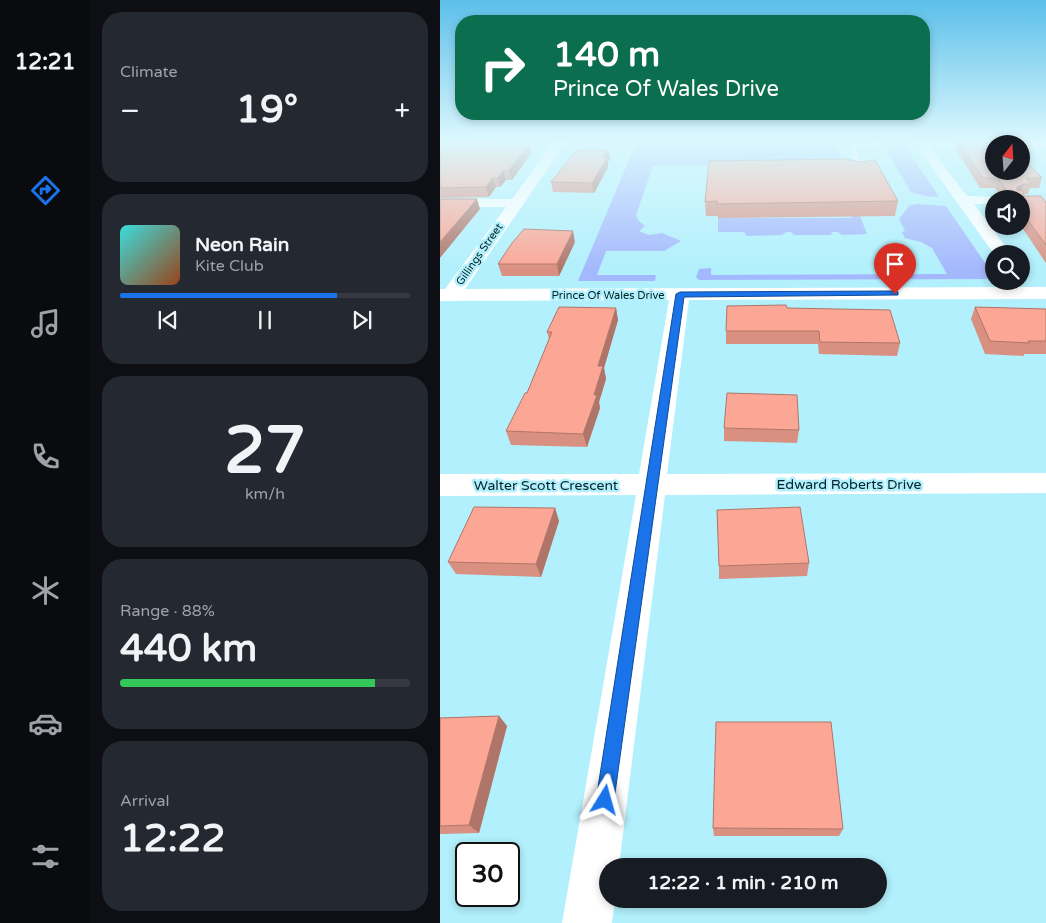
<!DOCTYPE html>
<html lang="en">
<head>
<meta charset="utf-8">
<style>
  body { margin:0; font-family:"Varela Round",sans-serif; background:#242831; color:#f1f3f6; height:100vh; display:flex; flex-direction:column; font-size:19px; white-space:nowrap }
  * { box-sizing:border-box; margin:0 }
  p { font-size:16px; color:#9ea1a6 }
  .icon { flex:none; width:28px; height:28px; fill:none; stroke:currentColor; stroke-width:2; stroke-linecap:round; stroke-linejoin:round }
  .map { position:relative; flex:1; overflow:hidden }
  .details { display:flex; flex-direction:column; gap:12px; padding:12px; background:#0d0f14; width:350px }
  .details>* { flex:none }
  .hud { position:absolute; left:15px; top:15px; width:475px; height:105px; border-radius:20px; box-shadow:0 2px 8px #0003; background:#0b6e4f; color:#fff; overflow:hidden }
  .needle { width:32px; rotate:17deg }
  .fabs { position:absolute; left:545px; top:135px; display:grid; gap:10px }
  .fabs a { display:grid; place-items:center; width:45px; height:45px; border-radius:50%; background:#171b24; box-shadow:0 2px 8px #0003; font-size:25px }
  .speed { position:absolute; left:15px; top:842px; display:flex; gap:10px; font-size:25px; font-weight:700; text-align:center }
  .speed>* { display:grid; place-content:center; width:65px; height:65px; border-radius:50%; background:#171b24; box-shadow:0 2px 8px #0003; line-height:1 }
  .speed .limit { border:2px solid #111; border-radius:8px; background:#fff; color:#111 }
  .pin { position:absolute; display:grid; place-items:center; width:42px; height:42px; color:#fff; margin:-51px -21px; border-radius:50% 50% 50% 0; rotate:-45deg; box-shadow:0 0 5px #0007 }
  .pin .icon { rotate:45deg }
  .me { position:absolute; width:55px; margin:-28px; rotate:8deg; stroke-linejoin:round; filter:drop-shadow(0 0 4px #0008) }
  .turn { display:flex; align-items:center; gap:18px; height:105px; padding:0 15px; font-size:22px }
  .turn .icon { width:65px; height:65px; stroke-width:2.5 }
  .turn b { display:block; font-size:35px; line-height:42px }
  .big { font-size:38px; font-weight:700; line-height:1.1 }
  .details .widget { flex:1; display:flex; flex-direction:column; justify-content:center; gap:8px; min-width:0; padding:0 18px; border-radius:20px; background:#242831 }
  .details .dial { align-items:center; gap:0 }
  .dial b { font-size:65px; line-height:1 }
  .song { display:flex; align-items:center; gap:15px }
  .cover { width:60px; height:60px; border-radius:8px; background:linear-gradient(135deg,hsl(180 70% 55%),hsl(20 70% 35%)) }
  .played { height:5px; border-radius:2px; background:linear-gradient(90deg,#1a73e8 75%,#363941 75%) }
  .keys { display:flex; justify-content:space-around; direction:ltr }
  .heat { display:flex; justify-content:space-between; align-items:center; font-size:28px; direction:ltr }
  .charge { height:8px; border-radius:4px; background:linear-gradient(90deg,#34c759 88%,#363941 0) }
  .trip { position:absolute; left:159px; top:858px; width:288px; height:50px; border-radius:25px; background:#171b24; box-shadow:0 2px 8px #0003; font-weight:700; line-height:50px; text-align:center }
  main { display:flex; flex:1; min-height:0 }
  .tabs { display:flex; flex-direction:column; width:90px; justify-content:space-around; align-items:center; background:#090b0e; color:#9ea1a6 }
  .tabs .icon { width:35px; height:35px }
  .tabs .current { color:#1a73e8 }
  .tabs b { font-size:22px; color:#f1f3f6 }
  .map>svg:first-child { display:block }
</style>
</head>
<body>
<main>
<nav class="tabs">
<b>12:21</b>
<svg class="icon current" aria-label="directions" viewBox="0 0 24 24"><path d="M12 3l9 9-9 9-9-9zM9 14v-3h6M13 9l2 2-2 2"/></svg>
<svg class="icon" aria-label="music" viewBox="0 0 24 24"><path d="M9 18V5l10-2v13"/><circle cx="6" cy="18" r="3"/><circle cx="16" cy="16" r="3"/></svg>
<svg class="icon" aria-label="phone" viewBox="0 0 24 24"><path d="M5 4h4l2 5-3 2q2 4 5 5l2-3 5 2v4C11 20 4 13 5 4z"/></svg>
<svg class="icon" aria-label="climate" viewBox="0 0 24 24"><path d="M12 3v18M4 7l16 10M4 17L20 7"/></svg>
<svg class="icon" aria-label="car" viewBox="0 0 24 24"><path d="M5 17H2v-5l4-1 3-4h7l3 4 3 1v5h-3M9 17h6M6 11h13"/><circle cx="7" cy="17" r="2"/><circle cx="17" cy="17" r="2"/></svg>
<svg class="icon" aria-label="filters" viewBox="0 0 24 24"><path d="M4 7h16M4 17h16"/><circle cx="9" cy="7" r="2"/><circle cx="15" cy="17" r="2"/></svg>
</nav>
<section class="details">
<div class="widget"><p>Climate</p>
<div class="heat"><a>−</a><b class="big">19°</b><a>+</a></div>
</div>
<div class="widget">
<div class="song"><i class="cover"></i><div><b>Neon Rain</b><p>Kite Club</p></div></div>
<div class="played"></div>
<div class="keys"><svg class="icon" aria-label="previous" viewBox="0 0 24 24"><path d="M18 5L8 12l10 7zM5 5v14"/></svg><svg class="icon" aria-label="pause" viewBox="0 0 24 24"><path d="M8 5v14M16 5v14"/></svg><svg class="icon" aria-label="next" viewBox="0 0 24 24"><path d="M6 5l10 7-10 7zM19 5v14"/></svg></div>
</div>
<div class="widget dial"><b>27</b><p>km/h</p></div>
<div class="widget"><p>Range · 88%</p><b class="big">440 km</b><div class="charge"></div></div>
<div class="widget"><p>Arrival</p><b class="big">12:22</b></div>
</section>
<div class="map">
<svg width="606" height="923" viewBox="0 0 606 923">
  <rect width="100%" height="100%" fill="#b1f0fc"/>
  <g fill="#a4b8fd">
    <path d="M197,141H395L403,164L213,166L196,215L198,220L205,226L199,231L209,235L222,233L241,241L224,251H166L157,275H216L215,281H138Z"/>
    <path d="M465,146L499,197L486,196L471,192L446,150L451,147Z"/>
    <path d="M476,204L506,206L554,276V279L259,280L256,277L259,269L271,268V275L507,274L492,248L481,242L465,238L462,232L465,231L459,219L469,206Z"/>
    <path d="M412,216H420L427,234L402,235L398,232H392L391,235H354L351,232H346L342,235L307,236L304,232H278V218H412Z"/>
  </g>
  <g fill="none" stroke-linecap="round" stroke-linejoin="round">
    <path fill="#fff" fill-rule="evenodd" d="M437,142L439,145L415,147L425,172L420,173L408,145Z"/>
    <g fill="#fff" fill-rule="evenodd">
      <path d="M115,141H127L25,289L606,287V299L249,300L227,474L606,473V493L225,495L179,866H168V899H175L172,923H122L196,495L0,496V474H199L229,300L0,301V289H5L66,207H0V199H72Z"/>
      <path d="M473,141H558L560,144H554V148H490L527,196L559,197L560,199H554V204H534L571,254H554Z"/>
      <path d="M578,141H606V148H581V144H575Z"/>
    </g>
  </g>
  <g fill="#d99081">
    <path d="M518,141L602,178L599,188H590L588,194H584V196L606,202V263L581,226V199H562L555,188H540L516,150Z"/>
    <path d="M0,143L92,152L72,180H66L60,187H56L49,197L0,198Z"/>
    <path d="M168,150L170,159L168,162V167L154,193L113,192L111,182Z"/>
    <path d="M269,161L458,201L455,216L278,218V216H266L265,202Z"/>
    <path d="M135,242L119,276H62L58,264Z"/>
    <path d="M535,307L606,309V354H584V356L545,354L531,319Z"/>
    <path d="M176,308L178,320L164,368L166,379L159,402L160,408L147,447L71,445L66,431L87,393L109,339L107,332Z"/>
    <path d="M347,308L460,343L457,356L379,354L378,344H286V331Z"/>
    <path d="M284,428L359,430L357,443L284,441Z"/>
    <path d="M115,508L119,521L101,577L16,574L8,562Z"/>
    <path d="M369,563L367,576L279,579V566Z"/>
    <path d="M59,716L67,726L39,833L0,834V718Z"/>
    <path d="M273,828L403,829L399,836H274Z"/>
  </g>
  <g fill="#b07569">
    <path d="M90,143L92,152L72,180L69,170Z"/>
    <path d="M168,150L170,159L168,162V167L154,193L152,183L163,158Z"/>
    <path d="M63,171L66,180L60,187L58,178Z"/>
    <path d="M53,178L56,187L49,197L46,187Z"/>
    <path d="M584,184L580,194L574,197L577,187Z"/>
    <path d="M37,199L40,209L0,258V242Z"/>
    <path d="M133,231L135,242L119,276L117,264Z"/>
    <path d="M176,308L178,320L164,368L166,379L159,402L160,408L147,447L143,434L154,395L158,366Z"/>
    <path d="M115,508L119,521L101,577L96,564Z"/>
    <path d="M59,716L67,726L39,833L29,825Z"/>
  </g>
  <g fill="#fca796" stroke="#b07569">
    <path d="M518,141H567L569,144H554V171H581V156L602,178H586L591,184H584L577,187V190L583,191L584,196H601L606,202V245L581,211V199H572L558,178H543Z"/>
    <path d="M0,143H90L69,170L63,171L58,178H53L46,187L0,188Z"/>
    <path d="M137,150H168L163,158H167L152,183L111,182Z"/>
    <path d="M406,159L422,162L435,160L458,201L277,204V201L265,202L269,161Z"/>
    <path d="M0,199H37L0,242Z"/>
    <path d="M84,229L133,231L117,264H58L72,243Z"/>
    <path d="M346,305L347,308L450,310L460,343L380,342L379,331H286L287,306Z"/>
    <path d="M119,307L176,308L158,366H163L154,395H157L143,434L66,431L85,393H87L112,332H107Z"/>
    <path d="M535,307L606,309V341H588L589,343L550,341Z"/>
    <path d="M287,393L357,395L359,430L284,428Z"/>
    <path d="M34,507L115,508L96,564L8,562Z"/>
    <path d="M360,507L369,563L279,566L277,510Z"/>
    <path d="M59,716L29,825L0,826V718Z"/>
    <path d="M276,722H391L403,829L273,828Z"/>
  </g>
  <linearGradient id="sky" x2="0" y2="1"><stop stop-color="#5bbfe9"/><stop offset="0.52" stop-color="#dcf8fe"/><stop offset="1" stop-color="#dcf8fe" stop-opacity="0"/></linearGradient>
  <rect width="606" height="270" fill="url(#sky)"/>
  <path fill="#1a73e8" stroke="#114b97" d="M455,291L458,292V295L244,297L174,800L172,806L165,809L159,806L156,800L236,294L240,292Z"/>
  <g text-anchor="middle" stroke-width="5" stroke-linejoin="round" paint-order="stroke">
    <g font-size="11" fill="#002229" stroke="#b1f0fc">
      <text transform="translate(39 254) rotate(-55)" y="4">Gillings Street</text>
      <text x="168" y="299">Prince Of Wales Drive</text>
    </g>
    <g font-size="14" fill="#002229" stroke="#b1f0fc">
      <text x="409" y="489">Edward Roberts Drive</text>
      <text x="106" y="490">Walter Scott Crescent</text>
    </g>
  </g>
</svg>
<div class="fabs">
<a><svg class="needle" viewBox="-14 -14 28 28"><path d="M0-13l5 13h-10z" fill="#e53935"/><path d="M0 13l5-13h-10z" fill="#9ea1a6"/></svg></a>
<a><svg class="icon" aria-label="sound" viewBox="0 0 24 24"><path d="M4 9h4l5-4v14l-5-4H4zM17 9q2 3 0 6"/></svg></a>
<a><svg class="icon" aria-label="search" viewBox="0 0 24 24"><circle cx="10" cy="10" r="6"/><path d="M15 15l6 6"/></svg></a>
</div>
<div class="speed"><div class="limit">30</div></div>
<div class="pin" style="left:455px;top:294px;background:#d93025"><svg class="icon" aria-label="arrive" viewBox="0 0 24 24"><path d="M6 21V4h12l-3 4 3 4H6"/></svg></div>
<svg class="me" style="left:165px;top:800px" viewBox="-20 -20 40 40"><path d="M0-17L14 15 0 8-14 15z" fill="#1a73e8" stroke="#fff" stroke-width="4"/></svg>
<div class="trip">12:22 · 1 min · 210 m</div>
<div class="hud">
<div class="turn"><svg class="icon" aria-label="right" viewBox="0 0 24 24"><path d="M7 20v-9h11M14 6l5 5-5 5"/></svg><div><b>140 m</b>Prince Of Wales Drive</div></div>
</div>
</div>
</main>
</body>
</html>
